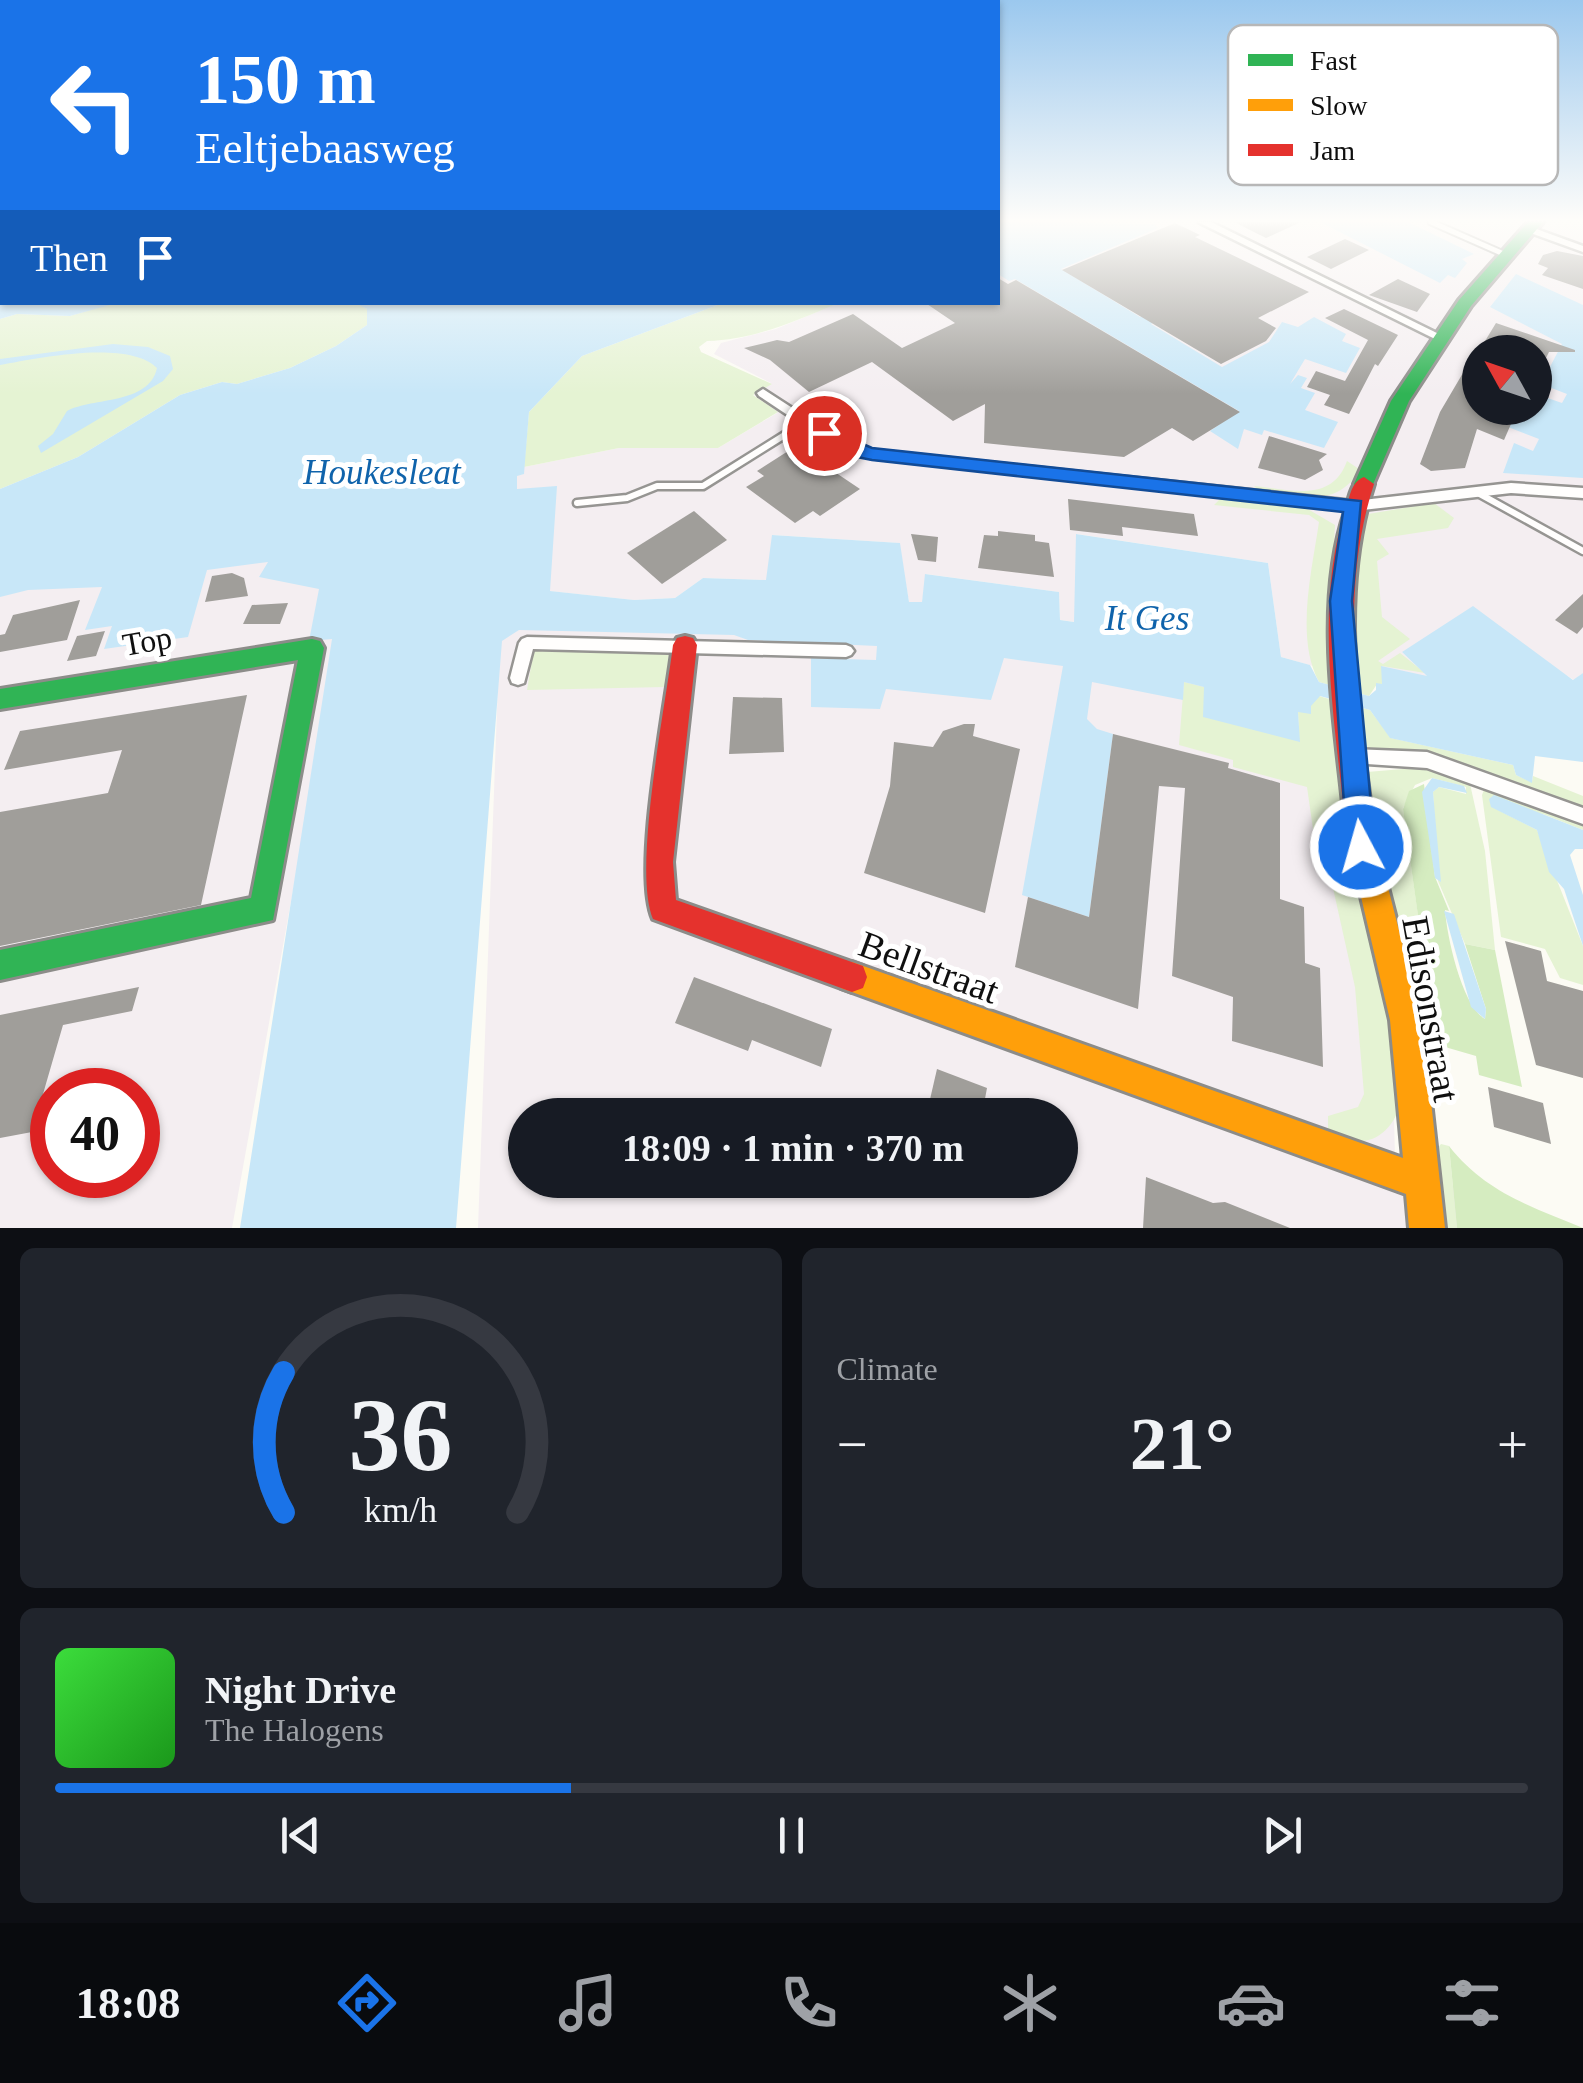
<!DOCTYPE html>
<html lang="en">
<head>
<meta charset="utf-8">
<style>
  body { margin:0; font-family:"Times New Roman",serif; background:#20242c; color:#f1f3f6; height:100vh; display:flex; flex-direction:column; font-size:38px; white-space:nowrap }
  * { box-sizing:border-box; margin:0 }
  p { font-size:32px; color:#9ea1a6 }
  .icon { flex:none; width:55px; height:55px; fill:none; stroke:currentColor; stroke-width:2; stroke-linecap:round; stroke-linejoin:round }
  .map { position:relative; height:1228px; overflow:hidden }
  .sheet { display:flex; flex-direction:column; gap:20px; padding:20px; background:#0d0f14; flex:1 }
  .sheet>* { flex:none }
  .guide { position:absolute; left:0px; top:0px; width:1000px; height:305px; box-shadow:0 2px 8px #0004; background:#1a73e8; color:#fff; overflow:hidden }
  .needle { width:65px; rotate:310deg }
  .buttons { position:absolute; left:1462px; top:335px; display:grid; gap:20px }
  .buttons a { display:grid; place-items:center; width:90px; height:90px; border-radius:50%; background:#171b24; box-shadow:0 2px 8px #0004; font-size:50px }
  .speed { position:absolute; left:30px; top:1068px; display:flex; gap:20px; font-size:50px; font-weight:700; text-align:center }
  .speed>* { display:grid; place-content:center; width:130px; height:130px; border-radius:50%; background:#171b24; box-shadow:0 2px 8px #0004; line-height:1 }
  .speed .limit { border:15px solid #d22; background:#fff; color:#111 }
  .pin { position:absolute; display:grid; place-items:center; width:85px; height:85px; color:#fff; margin:-42px; border:5px solid #fff; border-radius:50%; box-shadow:0 2px 10px #0007 }
  .me { position:absolute; width:110px; margin:-55px; rotate:354deg; stroke-linejoin:round; filter:drop-shadow(0 0 8px #0008) }
  .turn { display:flex; align-items:center; gap:35px; height:210px; padding:0 30px; font-size:45px }
  .turn .icon { width:130px; height:130px; stroke-width:2.5 }
  .turn b { display:block; font-size:70px; line-height:85px }
  .then { display:flex; align-items:center; height:95px; padding:0 30px; background:#0003; gap:20px; font-size:38px }
  .big { font-size:75px; font-weight:600; line-height:1.1 }
  .sheet .tile { flex:1; display:flex; flex-direction:column; justify-content:center; gap:15px; min-width:0; padding:0 35px; border-radius:15px; background:#20242c }
  .sheet .dial { align-items:center; gap:0 }
  .dial svg { height:260px; overflow:visible; fill:none; stroke:#363941; stroke-width:7; stroke-linecap:round; text-anchor:middle }
  .dial text { fill:#f1f3f6; stroke:none }
  .song { display:flex; align-items:center; gap:30px }
  .cover { width:120px; height:120px; border-radius:15px; background:linear-gradient(135deg,hsl(120 70% 55%),hsl(120 70% 35%)) }
  .played { height:10px; border-radius:5px; background:linear-gradient(90deg,#1a73e8 35%,#363941 35%) }
  .keys { display:flex; justify-content:space-around; direction:ltr }
  .heat { display:flex; justify-content:space-between; align-items:center; font-size:55px; direction:ltr }
  .sheet .tiles { flex:1; display:grid; gap:20px; grid-template-columns:1fr 1fr }
  .tile:last-child { grid-column:span 2 }
  .trip { position:absolute; left:508px; top:1098px; width:570px; height:100px; border-radius:50px; background:#171b24; box-shadow:0 2px 8px #0004; font-weight:600; line-height:100px; text-align:center }
  .tab-bar { display:flex; height:160px; justify-content:space-around; align-items:center; background:#090b0e; color:#9ea1a6 }
  .tab-bar .icon { width:70px; height:70px }
  .tab-bar .on { color:#1a73e8 }
  .tab-bar b { font-size:45px; color:#f1f3f6 }
  .map>svg:first-child { display:block }
</style>
</head>
<body>
<div class="map">
<svg width="1583" height="1228" viewBox="0 0 1583 1228">
  <rect width="100%" height="100%" fill="#fcfbf4"/>
  <g fill="#f4eef1" fill-rule="evenodd">
    <path d="M998,222H1583V673L1574,680L1561,672L1402,652L1427,676L1377,684L1281,657L1268,563L1077,534L1075,622L1060,620L1059,592L926,574L922,603L909,602L899,543L773,535L767,580L703,578L675,598L634,600L549,591L556,487L517,490V475L523,474L524,467L619,448H718L777,413L753,394L771,383L714,354L721,343L776,329L839,303L998,302ZM1480,352H1535V408H1480Z"/>
    <path d="M243,505L350,575L232,1228H0V585ZM52,1090H138V1175H52Z"/>
    <path d="M500,628L911,639L1186,674L1276,705L1341,852L1354,898L1394,1118L1395,1158L1529,1228H478ZM525,1115H1060V1180H525Z"/>
  </g>
  <g fill="#e5f3d3">
    <path d="M117,302H355L367,309V325L336,346L290,368L237,384L222,382L180,395L78,457L0,489V319L17,314L70,316Z"/>
    <path d="M723,303H839C795,321 754,340 707,341L699,347L701,352L772,384L753,395L778,412L718,448H619L524,467L529,412L582,356Z"/>
    <path d="M1347,461L1359,469C1339,510 1296,496 1259,491L1254,486C1291,490 1332,503 1347,461Z"/>
    <path d="M1221,498L1306,508L1335,525L1331,601L1336,687L1319,682C1295,638 1312,570 1319,522L1309,515L1214,505Z"/>
    <path d="M1434,503L1454,518L1448,528L1377,539L1389,554L1377,561L1382,617L1410,639L1378,661L1383,664L1400,653L1425,673L1382,666V685L1377,684L1369,696L1358,693L1352,601L1362,515Z"/>
    <path d="M534,649L669,654L665,687L527,690Z"/>
    <path d="M1184,682L1204,687L1299,741L1298,711L1319,696L1336,701L1351,852L1347,862H1335L1315,843L1307,787L1233,767V760L1179,745Z"/>
    <path d="M1359,707L1370,710L1391,738L1513,765L1516,775L1532,782L1533,776L1583,796V809L1440,756L1375,752L1363,744Z"/>
    <path d="M1427,767L1470,784L1485,851L1495,950L1465,944L1438,881L1433,792L1439,787L1466,794V787L1432,778L1415,785L1403,808L1437,1051L1422,1046L1378,869L1367,772Z"/>
    <path d="M1485,787L1583,823V830L1543,814L1502,812L1537,830L1583,946V985L1560,978L1545,949L1501,937L1482,795Z"/>
    <path d="M1346,884L1358,891C1375,948 1404,1046 1399,1104C1398,1119 1385,1134 1372,1139C1356,1144 1340,1140 1328,1131V1116L1358,1107L1364,1094L1355,987L1333,888Z"/>
    <path d="M1441,1144L1449,1146L1457,1228H1443L1435,1151Z"/>
  </g>
  <g fill="#d5ecc0">
    <path d="M1424,784L1435,877L1449,911L1445,910C1447,937 1462,1006 1485,1019L1486,1009L1465,944L1495,950L1522,1087L1479,1075L1476,1056L1445,1047V1054L1437,1051L1403,809L1409,791Z"/>
    <path d="M1449,1146C1485,1192 1532,1207 1583,1228H1457Z"/>
  </g>
  <g fill="#c8e7f8">
    <path d="M998,222L1155,224L1158,228L1061,269L1140,317L1178,299L1189,305L1151,324L1222,367L1269,342L1282,322L1298,327L1314,317L1346,334L1342,341L1360,348L1346,373L1305,359L1290,384L1298,375L1307,378L1301,388L1315,393L1305,410L1338,422L1324,448L1264,430L1262,435L1244,429L1238,449L1210,431L1239,411L1015,279L1009,281L998,274Z"/>
    <path d="M1320,222H1408L1474,254L1462,259L1467,263L1455,278L1448,275L1440,283Z"/>
    <path d="M0,231L2,302L117,303L70,316L17,314L0,319Z"/>
    <path d="M1516,274L1583,305V478L1503,473L1514,443L1533,451L1539,439L1508,427L1514,415L1524,418L1530,408H1535L1536,394L1562,403L1567,394L1541,384L1562,344L1490,307Z"/>
    <path d="M355,303H723L582,356L529,412L524,474L517,476V489L557,486L550,591L634,600L675,598L703,578L766,580L772,535L900,543L909,602H922L925,574L1059,592L1060,620L1074,622L1076,534L1268,563L1281,657L1310,665L1319,682L1369,696L1376,690V683L1382,684L1381,666L1427,676L1402,652L1473,606L1573,680L1583,673V762L1535,756L1532,783L1516,775L1513,765L1390,738L1370,710L1320,696L1311,706V714L1298,712L1300,742L1203,717L1204,687L1184,682L1183,700L1092,682L1087,719L1097,729L1113,734L1089,917L1022,895L1063,666L1004,658L991,700L886,689L880,709L811,707V658L876,660L877,646L748,640L734,635L519,630L502,641L456,1228H240L332,639L309,641L319,589L259,577L268,562L207,570L188,637L104,649L112,626L85,630L102,587L28,590L0,597V489L78,457L180,395L222,382L237,384L290,368L336,346L367,325V309Z"/>
    <path d="M113,344L148,347L170,356L173,369L163,381L41,453L38,446L53,434L67,411C93,397 149,405 157,368C129,339 37,358 0,365V359Z"/>
    <path d="M1432,778L1464,786L1467,793L1439,787L1433,792L1441,882L1435,878L1422,792Z"/>
    <path d="M1494,795L1583,830V849H1575L1570,855L1583,895V946L1564,889L1549,872L1537,830L1491,807L1489,799Z"/>
    <path d="M1444,911L1454,914L1486,1009L1485,1019L1471,1007Z"/>
  </g>
  <g fill="#a09e9a">
    <path d="M1234,222H1301L1266,238Z"/>
    <path d="M1175,223L1200,235L1195,237L1309,292L1258,318L1276,328L1266,341L1221,364L1062,270Z"/>
    <path d="M1345,239L1369,250L1331,269L1307,257Z"/>
    <path d="M1557,251L1583,256V289L1542,275L1548,268L1538,264L1543,255Z"/>
    <path d="M998,278L1008,284L1016,280L1240,412L1193,441L1172,428L1124,457L984,443L985,404L953,421L872,362L809,392L770,360L744,348L777,340L789,342L853,314L902,348L955,323L924,302H998Z"/>
    <path d="M1398,279L1430,294L1417,312L1369,295Z"/>
    <path d="M1344,309L1398,335L1378,366L1375,364L1349,414L1324,405L1330,395L1307,387L1316,371L1345,381L1368,340L1325,318Z"/>
    <path d="M1496,323L1575,350V352H1549L1535,380V352H1500L1482,346Z"/>
    <path d="M1480,344V408H1518L1504,440L1477,429L1465,468L1431,471L1420,464L1440,412Z"/>
    <path d="M1269,436L1327,454L1319,460L1323,470L1305,480L1258,468Z"/>
    <path d="M796,446L860,489L820,516L813,511L795,523L746,487L764,476L757,471Z"/>
    <path d="M1068,499L1194,514L1198,536L1122,527L1123,536L1070,530Z"/>
    <path d="M694,511L727,540L662,584L627,553Z"/>
    <path d="M998,531L1035,535V541L1049,543L1054,577L978,568L984,535L998,536Z"/>
    <path d="M911,534L938,537L936,562L918,560Z"/>
    <path d="M232,573L244,578L248,596L205,602L212,576Z"/>
    <path d="M1583,594V627L1577,634L1555,620Z"/>
    <path d="M80,600L67,640L0,652V635L5,634L13,615Z"/>
    <path d="M288,603L280,624H243L252,605Z"/>
    <path d="M105,631L96,656L67,661L77,636Z"/>
    <path d="M247,695L201,905L0,946V812L108,793L122,750L4,770L20,731Z"/>
    <path d="M733,697L782,698L784,752L729,754Z"/>
    <path d="M964,724H975L973,736L1020,749L985,913L864,873L890,786L894,742L933,747L943,731Z"/>
    <path d="M1113,734L1229,763L1228,768L1280,783V899L1304,907L1305,963L1320,968L1323,1067L1232,1041L1233,997L1172,976L1185,788L1159,786L1138,1009L1015,967L1028,897L1089,917Z"/>
    <path d="M1505,941L1541,951L1547,981L1583,991V1078L1536,1065Z"/>
    <path d="M694,977L832,1029L821,1067L752,1040L748,1051L675,1023Z"/>
    <path d="M139,987L132,1011L63,1025L32,1132L0,1138V1015Z"/>
    <path d="M937,1069L987,1088L982,1115H945L928,1108Z"/>
    <path d="M1488,1087L1543,1103L1551,1144L1494,1127Z"/>
    <path d="M1146,1177L1213,1203L1225,1202L1290,1228H1143Z"/>
  </g>
  <g fill="none" stroke-linecap="round" stroke-linejoin="round">
    <g stroke="#969592" stroke-width="9">
      <path id="lane-far1" d="M1431,222L1506,255"/>
    </g>
    <g stroke="#969592" stroke-width="11">
      <g id="lane">
        <path d="M1478,493L1583,551"/>
        <path d="M577,503L627,498L657,486H703L807,421"/>
      </g>
    </g>
    <g stroke="#969592" stroke-width="5">
      <g id="street">
        <path d="M1198,222H1211L1445,337L1443,339H1435Z"/>
        <path d="M1525,227H1531L1583,246V252L1525,231Z"/>
        <path d="M763,389L845,442L872,450L1354,501L1511,483L1583,488V498L1511,493L1354,511L871,458L837,448L759,396L757,393Z"/>
        <path d="M527,637L846,645L851,647L854,651L851,655L846,657L533,649L524,683L518,685L512,683L510,678L519,643L522,639Z"/>
        <path d="M1352,749L1427,752L1583,808V824L1427,768L1352,763L1346,761L1344,756L1346,751Z"/>
      </g>
    </g>
    <g stroke="#8c8c89" stroke-width="6">
      <g id="fast">
        <path d="M1528,222H1543L1471,306L1409,401L1371,489H1357L1354,484L1391,401L1459,300Z"/>
        <path d="M312,639L320,641L324,648L273,920L0,980V950L251,898L298,660L0,709V689Z"/>
      </g>
    </g>
    <g stroke="#8c8c89" stroke-width="6">
      <path id="slow" d="M1360,820L1370,824L1374,833L1422,1020L1445,1228H1409L1406,1194L852,992L841,988L837,977L841,966L852,962L1403,1158L1390,1020L1346,833L1350,824Z"/>
    </g>
    <g stroke="#8c8c89" stroke-width="6">
      <g id="jam">
        <path d="M1364,477L1374,484C1337,598 1360,716 1374,833L1370,842L1360,846L1350,842L1346,833C1337,732 1312,606 1346,509C1350,496 1351,482 1364,477Z"/>
        <path d="M685,636L693,638L697,645L673,862L676,900L863,966L867,977L863,988L852,992L653,919C632,870 666,705 673,645L677,638Z"/>
      </g>
    </g>
    <use href="#lane-far1" stroke="#fffefd" stroke-width="5"/>
    <use href="#lane" stroke="#fffefd" stroke-width="6"/>
    <use href="#street" fill="#fffefd" fill-rule="evenodd"/>
    <use href="#fast" fill="#30b455" fill-rule="evenodd"/>
    <use href="#slow" fill="#ff9f0a" fill-rule="evenodd"/>
    <use href="#jam" fill="#e5322d" fill-rule="evenodd"/>
  </g>
  <linearGradient id="sky" x2="0" y2="1"><stop stop-color="#9bc8ee"/><stop offset="0.56" stop-color="#fefdfa"/><stop offset="1" stop-color="#fefdfa" stop-opacity="0"/></linearGradient>
  <rect width="1583" height="394" fill="url(#sky)"/>
  <path fill="#1a73e8" stroke="#114b97" stroke-width="2.5" d="M824,427L872,448L1361,501L1352,601L1375,847L1371,856L1361,860L1351,856L1347,847L1330,601L1343,512L872,460L847,455L817,437V429Z"/>
  <g text-anchor="middle" stroke-width="10" stroke-linejoin="round" paint-order="stroke">
    <g font-size="32" fill="#0f0f0f" stroke="#fff">
      <text transform="translate(147 641) rotate(-10)" y="11">Top</text>
    </g>
    <g font-size="35" font-style="italic" fill="#0f63ab" stroke="#fff">
      <text x="382" y="484">Houkesleat</text>
      <text x="1147" y="630">It Ges</text>
    </g>
    <g font-size="38" fill="#0f0f0f" stroke="#fff">
      <text transform="translate(929 967) rotate(20)" y="13">Bellstraat</text>
      <text transform="translate(1431 1009) rotate(80)" y="13">Edisonstraat</text>
    </g>
  </g>
  <rect x="1228" y="25" width="330" height="160" rx="15" fill="#fff" stroke="#b7b7b7" stroke-width="2.5"/>
  <rect x="1248" y="54" width="45" height="12" fill="#30b455"/>
  <rect x="1248" y="99" width="45" height="12" fill="#ff9f0a"/>
  <rect x="1248" y="144" width="45" height="12" fill="#e5322d"/>
  <g font-size="28" fill="#0f0f0f">
    <text x="1310" y="70">Fast</text>
    <text x="1310" y="115">Slow</text>
    <text x="1310" y="160">Jam</text>
  </g>
</svg>
<div class="buttons">
<a><svg class="needle" viewBox="-14 -14 28 28"><path d="M0-13l5 13h-10z" fill="#e53935"/><path d="M0 13l5-13h-10z" fill="#9ea1a6"/></svg></a>
</div>
<div class="speed"><div class="limit">40</div></div>
<div class="pin" style="left:824px;top:433px;background:#d93025"><svg class="icon" aria-label="arrive" viewBox="0 0 24 24"><path d="M6 21V4h12l-3 4 3 4H6"/></svg></div>
<svg class="me" style="left:1361px;top:847px" viewBox="-20 -20 40 40"><circle r="17" fill="#1a73e8" stroke="#fff" stroke-width="3"/><path d="M0-11L8 9 0 5-8 9z" fill="#fff"/></svg>
<div class="trip">18:09 · 1 min · 370 m</div>
<div class="guide">
<div class="turn"><svg class="icon" aria-label="left" viewBox="0 0 24 24"><path d="M17 20v-9H6M10 6l-5 5 5 5"/></svg><div><b>150 m</b>Eeltjebaasweg</div></div>
<div class="then">Then<svg class="icon" aria-label="arrive" viewBox="0 0 24 24"><path d="M6 21V4h12l-3 4 3 4H6"/></svg></div>
</div>
</div>
<section class="sheet">
<div class="tiles">
<div class="tile dial"><svg viewBox="0 0 100 80">
<path d="M14 69A42 42 0 1 1 86 69"/>
<path d="M14 69A42 42 0 0 1 14 26" stroke="#1a73e8"/>
<text x="50" y="56" font-size="32" font-weight="700">36</text>
<text x="50" y="72" font-size="11">km/h</text>
</svg></div>
<div class="tile"><p>Climate</p>
<div class="heat"><a>−</a><b class="big">21°</b><a>+</a></div>
</div>
<div class="tile">
<div class="song"><i class="cover"></i><div><b>Night Drive</b><p>The Halogens</p></div></div>
<div class="played"></div>
<div class="keys"><svg class="icon" aria-label="previous" viewBox="0 0 24 24"><path d="M18 5L8 12l10 7zM5 5v14"/></svg><svg class="icon" aria-label="pause" viewBox="0 0 24 24"><path d="M8 5v14M16 5v14"/></svg><svg class="icon" aria-label="next" viewBox="0 0 24 24"><path d="M6 5l10 7-10 7zM19 5v14"/></svg></div>
</div>
</div>
</section>
<nav class="tab-bar">
<b>18:08</b>
<svg class="icon on" aria-label="directions" viewBox="0 0 24 24"><path d="M12 3l9 9-9 9-9-9zM9 14v-3h6M13 9l2 2-2 2"/></svg>
<svg class="icon" aria-label="music" viewBox="0 0 24 24"><path d="M9 18V5l10-2v13"/><circle cx="6" cy="18" r="3"/><circle cx="16" cy="16" r="3"/></svg>
<svg class="icon" aria-label="phone" viewBox="0 0 24 24"><path d="M5 4h4l2 5-3 2q2 4 5 5l2-3 5 2v4C11 20 4 13 5 4z"/></svg>
<svg class="icon" aria-label="climate" viewBox="0 0 24 24"><path d="M12 3v18M4 7l16 10M4 17L20 7"/></svg>
<svg class="icon" aria-label="car" viewBox="0 0 24 24"><path d="M5 17H2v-5l4-1 3-4h7l3 4 3 1v5h-3M9 17h6M6 11h13"/><circle cx="7" cy="17" r="2"/><circle cx="17" cy="17" r="2"/></svg>
<svg class="icon" aria-label="filters" viewBox="0 0 24 24"><path d="M4 7h16M4 17h16"/><circle cx="9" cy="7" r="2"/><circle cx="15" cy="17" r="2"/></svg>
</nav>
</body>
</html>
